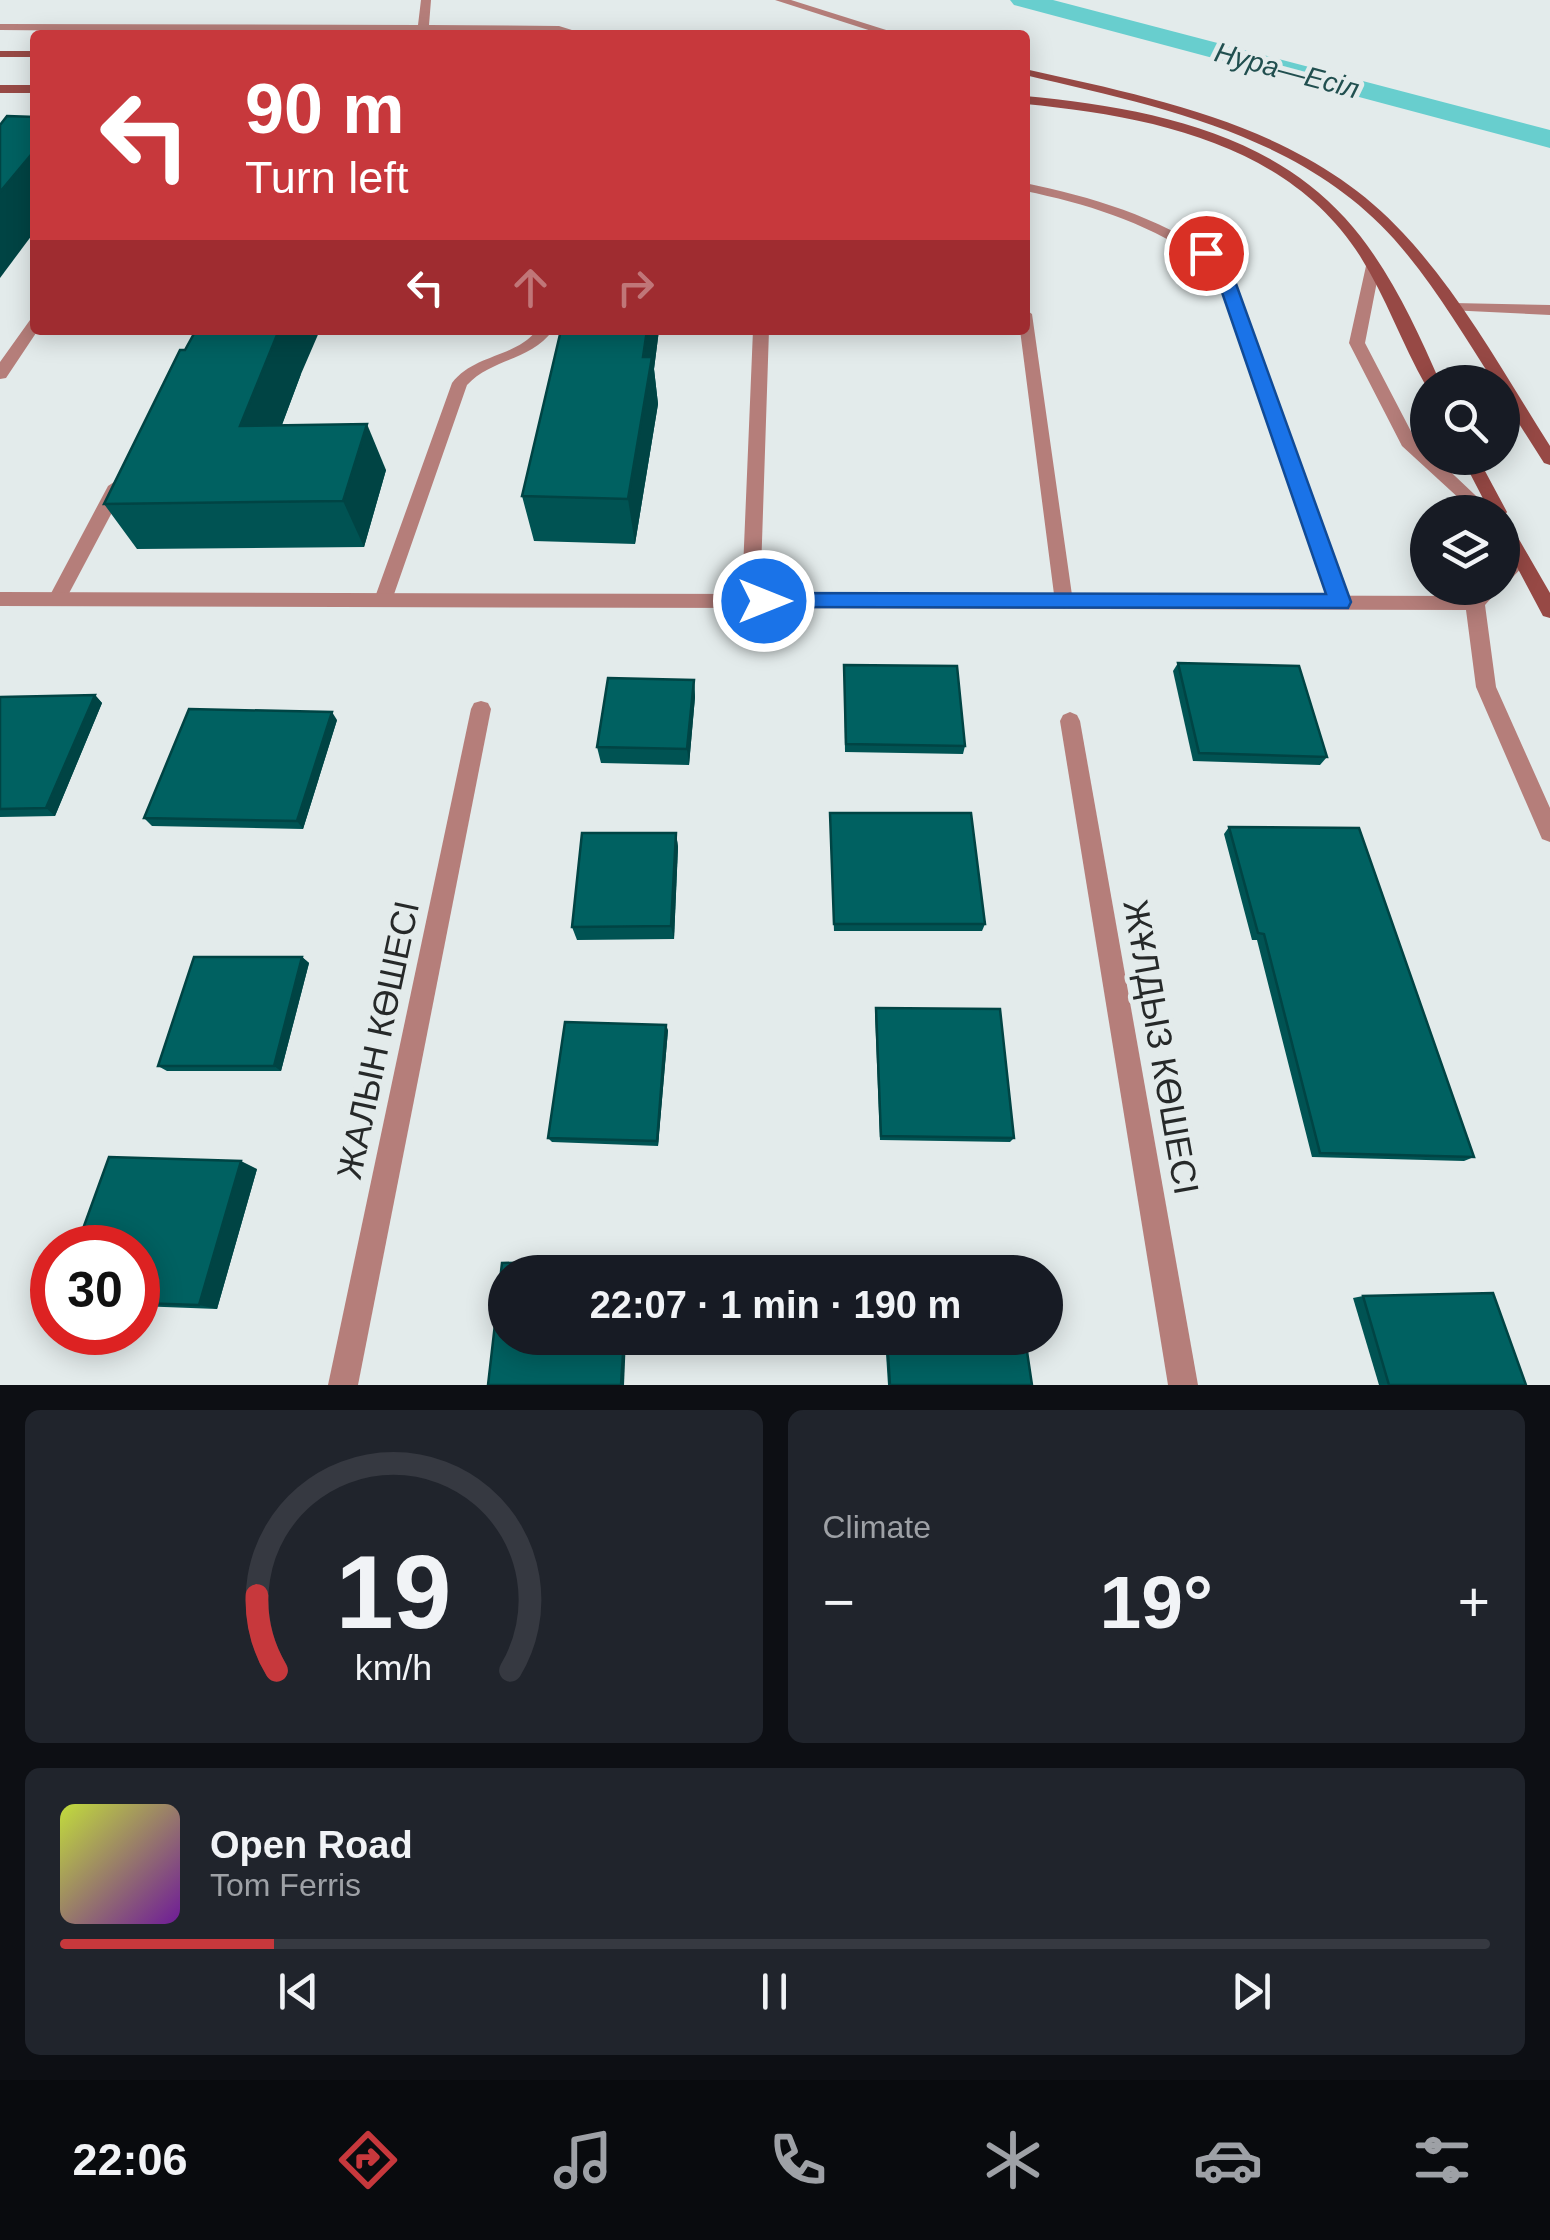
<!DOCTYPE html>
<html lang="en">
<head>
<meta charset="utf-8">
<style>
  body { margin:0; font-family:Arial,sans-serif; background:#20242c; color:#f1f3f6; height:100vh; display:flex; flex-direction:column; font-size:38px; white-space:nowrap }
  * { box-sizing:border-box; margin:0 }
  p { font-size:32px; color:#9ea1a6 }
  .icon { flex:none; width:55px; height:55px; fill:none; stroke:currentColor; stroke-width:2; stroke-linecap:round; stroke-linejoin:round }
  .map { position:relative; height:1385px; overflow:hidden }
  .drawer { display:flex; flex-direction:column; gap:25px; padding:25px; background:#0d0f14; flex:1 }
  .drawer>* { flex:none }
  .hud { position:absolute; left:30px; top:30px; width:1000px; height:305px; border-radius:10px; box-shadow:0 5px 25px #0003; background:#c7383c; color:#fff; overflow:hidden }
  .controls { position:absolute; left:1410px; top:365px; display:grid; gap:20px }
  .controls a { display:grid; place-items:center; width:110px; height:110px; border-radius:50%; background:#171b24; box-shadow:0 5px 25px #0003; font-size:50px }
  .speed { position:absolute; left:30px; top:1225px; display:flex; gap:20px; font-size:50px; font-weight:700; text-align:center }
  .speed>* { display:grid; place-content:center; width:130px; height:130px; border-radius:50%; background:#171b24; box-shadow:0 5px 25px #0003; line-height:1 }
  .speed .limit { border:15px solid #d22; background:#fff; color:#111 }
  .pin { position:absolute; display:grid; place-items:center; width:85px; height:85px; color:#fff; margin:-42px; border:5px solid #fff; border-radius:50%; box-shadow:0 2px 10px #0007 }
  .me { position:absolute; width:110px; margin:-55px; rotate:90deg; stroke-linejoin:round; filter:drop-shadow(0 0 8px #0008) }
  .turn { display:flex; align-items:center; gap:35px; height:210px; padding:0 50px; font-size:45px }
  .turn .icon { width:130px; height:130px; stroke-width:2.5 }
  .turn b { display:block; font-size:70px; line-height:85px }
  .lanes { display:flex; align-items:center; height:95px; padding:0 50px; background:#0003; justify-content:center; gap:50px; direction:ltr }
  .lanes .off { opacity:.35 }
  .big { font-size:75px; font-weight:700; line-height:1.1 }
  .drawer .card { flex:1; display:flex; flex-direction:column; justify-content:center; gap:15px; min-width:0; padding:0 35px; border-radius:15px; background:#20242c }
  .drawer .dial { align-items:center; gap:0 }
  .dial svg { height:260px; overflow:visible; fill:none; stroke:#363941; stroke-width:7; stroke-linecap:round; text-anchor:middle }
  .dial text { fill:#f1f3f6; stroke:none }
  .song { display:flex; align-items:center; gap:30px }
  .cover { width:120px; height:120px; border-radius:15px; background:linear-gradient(135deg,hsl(70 70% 55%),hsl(280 70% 35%)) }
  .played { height:10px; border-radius:5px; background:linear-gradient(90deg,#c7383c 15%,#363941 15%) }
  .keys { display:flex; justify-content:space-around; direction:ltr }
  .heat { display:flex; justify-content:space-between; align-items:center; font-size:55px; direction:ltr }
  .drawer .tiles { flex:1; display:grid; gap:25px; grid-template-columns:1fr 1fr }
  .card:last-child { grid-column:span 2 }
  .trip { position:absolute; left:488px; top:1255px; width:575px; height:100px; border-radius:50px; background:#171b24; box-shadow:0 5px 25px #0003; font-weight:700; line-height:100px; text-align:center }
  .dock { display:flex; height:160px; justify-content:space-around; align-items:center; background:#090b0e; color:#9ea1a6 }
  .dock .icon { width:70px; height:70px }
  .dock .current { color:#c7383c }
  .dock b { font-size:45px; color:#f1f3f6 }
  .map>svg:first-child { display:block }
</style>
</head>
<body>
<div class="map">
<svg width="1550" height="1385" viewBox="0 0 1550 1385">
  <rect width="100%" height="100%" fill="#e3ebeb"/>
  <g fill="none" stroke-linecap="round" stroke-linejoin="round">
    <path fill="#68cece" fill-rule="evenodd" d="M1010,0H1053L1550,130V148L1014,5Z"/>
    <g fill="#b57e7a" fill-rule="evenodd">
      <path d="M775,0H791L902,35H884Z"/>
      <path d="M1025,183C1097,198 1170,220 1228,267L1349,602L1347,607L1340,609L1331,602L1216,272C1162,227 1093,205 1025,191Z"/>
      <path d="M1373,262L1380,266L1365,343L1415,439L1428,450V458H1436L1493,512H1474L1402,446L1349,343L1366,266Z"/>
      <path d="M1453,303L1550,305V315L1448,310L1446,307Z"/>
      <path d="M1025,309L1032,314L1073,602L1064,609L1055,602L1020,330H1025Z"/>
      <path d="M35,318V330H38L6,378L0,379V362L30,320Z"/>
      <path d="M537,330H553C531,361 492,358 467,385L392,600L390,605H376L374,600L452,383C474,354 515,358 537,330Z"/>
      <path d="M753,330H769L761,572L734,606L727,608L718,601L743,570Z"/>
      <path d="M117,480L126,486L66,599L57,606L50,604L48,599L108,486Z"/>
    </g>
    <g fill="#b57e7a" fill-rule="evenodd">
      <path d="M421,0H431L429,25L559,26L588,35L0,30V24L418,25Z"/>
      <path d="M1521,552L1527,554L1530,559L1509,581L1502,583V565Z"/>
      <path d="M1480,588H1500L1485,605L1496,687L1550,808V842L1542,839L1476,687L1466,610L0,606V592L1471,596Z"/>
      <path d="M481,701L488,703L491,709L358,1385H328L471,709L474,703Z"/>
      <path d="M1070,712L1077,715L1080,721L1198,1385H1168L1060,721L1063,715Z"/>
    </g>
    <g fill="#974945" fill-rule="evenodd">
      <rect x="0" y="51" width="35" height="6"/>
      <path d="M1025,69C1159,99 1306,127 1403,233C1462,296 1504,374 1550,446V465L1544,463L1502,397V382H1494C1463,334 1433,283 1394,239C1300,134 1156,106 1025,75Z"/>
      <rect x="0" y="85" width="35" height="8"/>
      <path d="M1025,96C1139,107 1264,129 1345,218C1387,264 1416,327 1440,382H1428L1426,386C1402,344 1386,297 1360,256C1288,143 1149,116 1025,104Z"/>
      <path d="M1462,458H1478L1507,512L1505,515L1550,593V618L1543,616L1502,539V512H1490Z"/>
    </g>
  </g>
  <g fill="#005353">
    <path d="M561,330H659L654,369L658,404L635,544L534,541L522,496Z"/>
    <path d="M301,374L282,425L386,470L364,547L137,549L104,504Z"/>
    <path d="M1178,663L1327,757L1320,765L1193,761L1173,671Z"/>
    <path d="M844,665L965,746L963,754L845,752Z"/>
    <path d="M694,680L695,697L689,765L601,763L597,747Z"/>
    <path d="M95,695L102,703L55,816L0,817V697Z"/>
    <path d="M337,720L303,829L152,826L144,818Z"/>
    <path d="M830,813L985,924L982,931H834Z"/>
    <path d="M1229,827L1474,1157L1464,1161L1312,1157L1257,940H1252L1224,834Z"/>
    <path d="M676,833L678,847L674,939L577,940L572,927Z"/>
    <path d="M302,957L309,963L281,1071H167L158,1066Z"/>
    <path d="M876,1008L1014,1138L1010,1142L880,1140L875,1014Z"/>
    <path d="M668,1030L658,1146L552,1142L548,1138Z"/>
    <path d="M257,1169L217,1309L138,1306V1248Z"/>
    <path d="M1363,1296L1526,1385H1379L1353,1298Z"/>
    <path d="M885,1338H1025L1032,1385H888Z"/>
  </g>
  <g fill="#044">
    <path d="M35,150V231L0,278V192Z"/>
    <path d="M279,330H320L301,374L264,472L240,426Z"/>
    <path d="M647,330H659L654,369L658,404L635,544L628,499Z"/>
    <path d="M367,424L386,470L364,547L343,501Z"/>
    <path d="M694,680L695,697L689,765L687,749Z"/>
    <path d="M95,695L102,703L55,816L46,808Z"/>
    <path d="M332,712L337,720L303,829L297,821Z"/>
    <path d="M676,833L678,847L674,939L671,926Z"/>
    <path d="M302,957L309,963L281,1071L274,1066Z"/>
    <path d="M666,1025L668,1030L658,1146L657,1141Z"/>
    <path d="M241,1161L257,1169L217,1309L199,1305Z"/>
    <path d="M624,1338H626L624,1385H621Z"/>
  </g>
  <g fill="#006161" stroke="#044" stroke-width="2.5">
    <path d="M7,116L35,117V150L0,192V125Z"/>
    <path d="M196,330H279L240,426L367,424L343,501L104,504L180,350H185Z"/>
    <path d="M561,330H647L643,357H652L628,499L522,496Z"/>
    <path d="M1178,663L1299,666L1327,757L1199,753Z"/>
    <path d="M844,665L957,666L965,746L846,744Z"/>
    <path d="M608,678L694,680L687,749L597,747Z"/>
    <path d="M95,695L46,808L0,809V697Z"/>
    <path d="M189,709L332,712L297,821L144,818Z"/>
    <path d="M830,813H971L985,924H834Z"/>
    <path d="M1229,827L1359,828L1474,1157L1320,1153L1264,934L1258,933Z"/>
    <path d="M582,833H676L671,926L572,927Z"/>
    <path d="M194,957H302L274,1066H158Z"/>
    <path d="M876,1008L1000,1009L1014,1138L881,1136Z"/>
    <path d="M565,1022L666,1025L657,1141L548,1138Z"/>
    <path d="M109,1157L241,1161L199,1305L138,1303V1248H76Z"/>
    <path d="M628,1261L627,1272H505V1338H624L621,1385H488L502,1263Z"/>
    <path d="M1493,1293L1526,1385H1389L1363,1296Z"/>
    <path d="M887,1338H1025L1032,1385H890Z"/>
  </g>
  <path fill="#1a73e8" stroke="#114b97" stroke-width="2.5" d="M1200,250H1212L1231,270L1351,602L1348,608L757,607L754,601L757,595L764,593L1326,594L1215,272L1198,253Z"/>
  <g text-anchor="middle" stroke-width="10" stroke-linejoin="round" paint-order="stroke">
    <g font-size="28" font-style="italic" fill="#214f4f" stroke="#e3ebeb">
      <text transform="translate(1287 70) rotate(15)" y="10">Нура—Есіл</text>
    </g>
    <g font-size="35" fill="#262929" stroke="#e3ebeb">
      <text transform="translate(378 1040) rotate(-78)" y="12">ЖАЛЫН КӨШЕСІ</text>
      <text transform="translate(1161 1047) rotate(80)" y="12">ЖҰЛДЫЗ КӨШЕСІ</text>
    </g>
  </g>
</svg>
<div class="controls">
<a><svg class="icon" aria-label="search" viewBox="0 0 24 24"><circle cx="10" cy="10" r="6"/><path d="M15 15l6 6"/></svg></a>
<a><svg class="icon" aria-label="layers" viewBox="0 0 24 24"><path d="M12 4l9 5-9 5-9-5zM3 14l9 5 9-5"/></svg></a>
</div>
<div class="speed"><div class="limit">30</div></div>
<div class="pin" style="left:1206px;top:253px;background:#d93025"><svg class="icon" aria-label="arrive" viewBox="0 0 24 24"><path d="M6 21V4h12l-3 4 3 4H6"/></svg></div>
<svg class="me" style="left:764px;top:601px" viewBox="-20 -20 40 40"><circle r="17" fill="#1a73e8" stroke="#fff" stroke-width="3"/><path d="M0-11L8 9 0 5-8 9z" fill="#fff"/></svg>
<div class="trip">22:07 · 1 min · 190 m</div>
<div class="hud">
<div class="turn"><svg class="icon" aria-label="left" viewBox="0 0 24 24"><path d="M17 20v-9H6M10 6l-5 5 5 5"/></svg><div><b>90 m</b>Turn left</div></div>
<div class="lanes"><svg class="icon" aria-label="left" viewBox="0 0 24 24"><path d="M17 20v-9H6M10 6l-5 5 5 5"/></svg><svg class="icon off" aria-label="ahead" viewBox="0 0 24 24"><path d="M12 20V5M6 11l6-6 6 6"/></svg><svg class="icon off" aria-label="right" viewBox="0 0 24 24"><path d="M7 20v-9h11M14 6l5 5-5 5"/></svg></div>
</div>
</div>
<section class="drawer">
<div class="tiles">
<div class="card dial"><svg viewBox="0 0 100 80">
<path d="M14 69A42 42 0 1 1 86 69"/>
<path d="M14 69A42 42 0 0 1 8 46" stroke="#c7383c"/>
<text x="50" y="56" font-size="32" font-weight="700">19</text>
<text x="50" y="72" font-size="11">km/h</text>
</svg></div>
<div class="card"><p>Climate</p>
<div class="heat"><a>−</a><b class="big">19°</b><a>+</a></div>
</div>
<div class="card">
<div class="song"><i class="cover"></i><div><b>Open Road</b><p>Tom Ferris</p></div></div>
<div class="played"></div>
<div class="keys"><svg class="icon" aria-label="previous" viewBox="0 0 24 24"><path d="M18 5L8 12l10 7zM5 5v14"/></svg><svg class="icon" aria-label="pause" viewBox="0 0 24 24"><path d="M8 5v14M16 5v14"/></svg><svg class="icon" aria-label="next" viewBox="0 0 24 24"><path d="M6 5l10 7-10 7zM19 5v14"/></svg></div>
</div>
</div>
</section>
<nav class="dock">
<b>22:06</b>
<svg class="icon current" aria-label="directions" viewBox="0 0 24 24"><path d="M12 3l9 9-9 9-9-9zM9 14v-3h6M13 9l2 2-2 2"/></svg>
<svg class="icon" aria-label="music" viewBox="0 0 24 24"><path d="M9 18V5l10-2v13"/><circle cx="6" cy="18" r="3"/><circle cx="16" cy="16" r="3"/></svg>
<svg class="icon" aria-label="phone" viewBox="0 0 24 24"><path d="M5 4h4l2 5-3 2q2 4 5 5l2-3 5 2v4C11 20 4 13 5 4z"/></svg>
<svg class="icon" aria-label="climate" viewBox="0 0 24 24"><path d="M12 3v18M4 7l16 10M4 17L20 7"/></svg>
<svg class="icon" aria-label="car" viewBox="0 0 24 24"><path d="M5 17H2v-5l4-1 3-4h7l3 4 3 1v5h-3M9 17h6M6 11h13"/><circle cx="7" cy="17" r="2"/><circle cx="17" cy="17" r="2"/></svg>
<svg class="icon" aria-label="filters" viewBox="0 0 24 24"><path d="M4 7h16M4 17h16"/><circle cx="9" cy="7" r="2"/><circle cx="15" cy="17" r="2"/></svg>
</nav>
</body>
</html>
